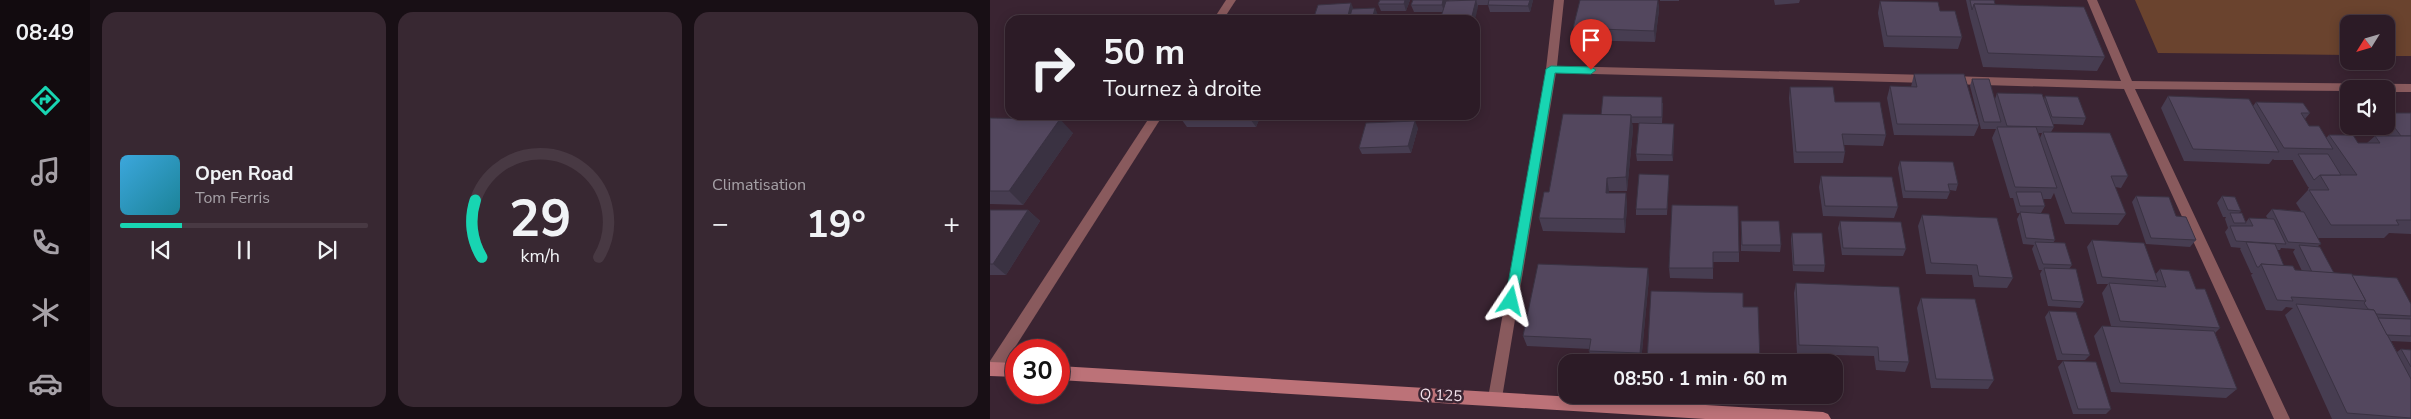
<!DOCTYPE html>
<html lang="fr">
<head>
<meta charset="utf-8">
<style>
  body { margin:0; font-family:"Nunito Sans",sans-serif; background:#382832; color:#f1f3f6; height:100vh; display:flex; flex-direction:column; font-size:19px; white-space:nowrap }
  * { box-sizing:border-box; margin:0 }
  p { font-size:16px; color:#a6a1a7 }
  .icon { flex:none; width:28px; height:28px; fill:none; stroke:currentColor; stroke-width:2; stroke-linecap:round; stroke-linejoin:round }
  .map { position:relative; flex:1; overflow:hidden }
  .sheet { display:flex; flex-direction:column; gap:12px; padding:12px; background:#180f15; width:900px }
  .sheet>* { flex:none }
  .top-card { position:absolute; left:15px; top:15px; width:475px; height:105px; border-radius:15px; box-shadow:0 2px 12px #0003,0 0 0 1px #483943; background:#2c1b26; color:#f1f3f6; overflow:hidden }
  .needle { width:32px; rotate:233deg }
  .buttons { position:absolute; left:1350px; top:15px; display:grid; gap:10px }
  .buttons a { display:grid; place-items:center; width:55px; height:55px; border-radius:10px; background:#2c1b26; box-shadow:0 2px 12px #0003,0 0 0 1px #483943; font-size:25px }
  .speed { position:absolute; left:15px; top:339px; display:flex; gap:10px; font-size:25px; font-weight:700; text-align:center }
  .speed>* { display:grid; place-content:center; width:65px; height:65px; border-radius:50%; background:#2c1b26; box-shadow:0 2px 12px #0003,0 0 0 1px #483943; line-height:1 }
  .speed .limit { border:8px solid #d22; background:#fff; color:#111 }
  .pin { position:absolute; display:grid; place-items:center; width:42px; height:42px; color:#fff; margin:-51px -21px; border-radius:50% 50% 50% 0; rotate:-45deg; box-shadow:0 0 5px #0007 }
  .pin .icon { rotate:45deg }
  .me { position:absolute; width:55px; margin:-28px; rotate:10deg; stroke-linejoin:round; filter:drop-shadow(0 0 4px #0008) }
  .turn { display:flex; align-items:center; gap:18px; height:105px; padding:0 15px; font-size:22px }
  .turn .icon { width:65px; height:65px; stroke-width:2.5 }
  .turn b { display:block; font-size:35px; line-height:42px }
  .big { font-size:38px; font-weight:700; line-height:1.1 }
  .sheet .widget { flex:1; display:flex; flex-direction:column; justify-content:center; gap:8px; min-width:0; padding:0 18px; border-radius:15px; background:#382832 }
  .sheet .dial { align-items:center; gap:0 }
  .dial svg { height:130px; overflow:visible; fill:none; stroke:#483943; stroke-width:7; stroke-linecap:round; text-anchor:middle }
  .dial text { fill:#f1f3f6; stroke:none }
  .song { display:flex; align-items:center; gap:15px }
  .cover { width:60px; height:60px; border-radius:8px; background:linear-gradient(135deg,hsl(200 70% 55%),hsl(190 70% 35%)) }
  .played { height:5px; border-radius:2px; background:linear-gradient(90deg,#18d5b2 25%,#483943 25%) }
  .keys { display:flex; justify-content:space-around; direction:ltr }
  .heat { display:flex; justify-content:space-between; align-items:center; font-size:28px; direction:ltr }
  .sheet .tiles { flex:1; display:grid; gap:12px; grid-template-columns:repeat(3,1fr) }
  .trip { position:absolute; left:568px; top:354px; width:285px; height:50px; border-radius:15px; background:#2c1b26; box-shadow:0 2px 12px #0003,0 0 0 1px #483943; font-weight:700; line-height:50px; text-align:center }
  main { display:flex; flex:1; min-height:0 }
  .menu { display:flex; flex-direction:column; width:90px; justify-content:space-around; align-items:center; background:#120b0f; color:#a6a1a7 }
  .menu .icon { width:35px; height:35px }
  .menu .active { color:#18d5b2 }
  .menu b { font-size:22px; color:#f1f3f6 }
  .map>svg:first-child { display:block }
</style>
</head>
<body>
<main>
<nav class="menu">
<b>08:49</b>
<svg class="icon active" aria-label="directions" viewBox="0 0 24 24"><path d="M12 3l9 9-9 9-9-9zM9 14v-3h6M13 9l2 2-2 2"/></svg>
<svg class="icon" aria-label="music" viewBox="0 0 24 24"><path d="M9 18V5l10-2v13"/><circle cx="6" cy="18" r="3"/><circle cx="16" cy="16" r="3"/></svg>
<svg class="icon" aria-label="phone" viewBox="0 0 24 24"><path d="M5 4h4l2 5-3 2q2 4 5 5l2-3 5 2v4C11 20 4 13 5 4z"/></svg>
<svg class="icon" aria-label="climate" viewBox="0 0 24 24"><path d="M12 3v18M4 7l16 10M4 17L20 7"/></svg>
<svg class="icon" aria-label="car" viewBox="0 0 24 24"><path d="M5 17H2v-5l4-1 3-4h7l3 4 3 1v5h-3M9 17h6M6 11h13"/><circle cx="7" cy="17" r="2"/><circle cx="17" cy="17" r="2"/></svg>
</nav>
<section class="sheet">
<div class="tiles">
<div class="widget">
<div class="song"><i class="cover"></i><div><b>Open Road</b><p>Tom Ferris</p></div></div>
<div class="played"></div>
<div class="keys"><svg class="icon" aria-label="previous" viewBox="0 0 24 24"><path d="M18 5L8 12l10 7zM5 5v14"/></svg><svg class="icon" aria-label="pause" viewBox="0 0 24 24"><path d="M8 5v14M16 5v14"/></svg><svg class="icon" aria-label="next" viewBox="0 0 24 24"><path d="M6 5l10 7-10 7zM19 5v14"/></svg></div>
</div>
<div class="widget dial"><svg viewBox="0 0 100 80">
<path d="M14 69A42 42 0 1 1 86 69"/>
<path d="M14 69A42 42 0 0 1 10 34" stroke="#18d5b2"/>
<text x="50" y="56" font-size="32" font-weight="700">29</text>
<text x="50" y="72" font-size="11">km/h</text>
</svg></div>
<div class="widget"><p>Climatisation</p>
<div class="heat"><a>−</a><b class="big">19°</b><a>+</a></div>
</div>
</div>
</section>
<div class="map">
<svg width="1421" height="419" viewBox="0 0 1421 419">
  <rect width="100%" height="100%" fill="#3a2432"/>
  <path fill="#6a432e" d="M1145,0H1421V56H1396V24H1359V55L1168,53Z"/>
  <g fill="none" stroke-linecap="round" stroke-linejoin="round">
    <g fill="#895a5d" fill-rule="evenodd">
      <path d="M236,0H246L233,20H223Z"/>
      <path d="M564,0H574L567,66L939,75L944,79L939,83L566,73L512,398L510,403L505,405L500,403L498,398L556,69Z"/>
      <path d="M1097,0H1107L1142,81L1421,84V92H1396V89H1359V91L1145,89L1300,419H1284L1134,89L959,84L954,80L959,76L1131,81Z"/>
      <path d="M161,115H173L8,374H0V361Z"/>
    </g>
    <g fill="#bc7278" fill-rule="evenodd">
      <path d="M0,362L26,363V377L0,376Z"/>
      <path d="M69,366L833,412L838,414L841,419H715L69,380Z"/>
    </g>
  </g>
  <g fill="#473d51" fill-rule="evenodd">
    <path d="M420,0L416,11H391L388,4Z"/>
    <path d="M423,0H458L457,1H459L458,0H543L540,12H500L498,5H488V7L453,12H424L421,5Z"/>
    <path d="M668,0L669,10L665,42L585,40L583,28Z"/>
    <rect x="670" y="0" width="19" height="1"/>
    <path d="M784,0H810L809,3L785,5Z"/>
    <path d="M976,0H1004L1005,4L1115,57L1107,71L993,67L980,18Z"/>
    <path d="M890,1L950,11L972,37L968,49L894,47L888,13Z"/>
    <path d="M924,74L989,125L984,136L904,135L897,98L900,86L921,87Z"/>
    <path d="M982,79L1005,99L1007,93L1054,99L1055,96L1096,118L1093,125L1063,124L1064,127L1061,132L1138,176L1131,188L1125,187L1136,214L1128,225L1075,224L1064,193L1061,199H1052L1055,206L1051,213H1038L1065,240L1063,243L1082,265L1079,269L1094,302L1090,308L1058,306L1050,274L1052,270H1049L1042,249L1044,245L1033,244L1027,219L1030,213H1027L1023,198H1020L1002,138L1006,129H991L980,86ZM1049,133H1052L1050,138Z"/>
    <path d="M800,87L845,102L896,135L893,146L854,145L855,152L853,163H804L799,98Z"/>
    <path d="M1178,96L1263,106L1266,102L1320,113L1315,119L1319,126L1336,138L1339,135L1368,143H1377L1385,136H1399L1392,126H1396V113H1421V234L1399,233L1394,238H1328L1331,244L1328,246L1344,273L1421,304V342L1401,341L1407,352L1411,349L1421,350V419H1342L1295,315L1303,308L1296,307L1292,311L1276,310L1261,275L1263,273H1261L1250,249L1251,248L1241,247L1235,232L1238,228L1235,219L1236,217H1233L1227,203L1232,196L1251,211L1249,213L1256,222L1259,218L1278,219L1276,216L1282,209L1311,211L1306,203L1318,190V189L1319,187H1318L1303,161V160H1284L1283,159L1279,164L1194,161L1171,108ZM1291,248L1305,249L1303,252L1312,271L1305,270L1294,266L1287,250H1290Z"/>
    <path d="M673,103L672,124H684L683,161H647L646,154L649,123H642L643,129L637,191H619V193H636L637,207L635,233L553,231L549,218L559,192L611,115Z"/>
    <path d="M271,115L266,127H197L189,116Z"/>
    <path d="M0,118L83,133L33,205L0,204Z"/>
    <path d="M428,128L421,153L372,154L369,148Z"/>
    <path d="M910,161L968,184L966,191L960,190V192L957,199L913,198L908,168Z"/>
    <path d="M679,175L677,215H646V209Z"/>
    <path d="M831,176L908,207L904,218L833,216L829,187Z"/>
    <path d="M1146,196L1186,216L1206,240L1200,247L1156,244L1142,202Z"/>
    <path d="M682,205L749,252V262H723V279L680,278L679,268Z"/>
    <path d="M0,210H38L50,221L16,275H0Z"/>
    <path d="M932,215L1023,278L1017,288L984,287L982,275L936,274L928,226Z"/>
    <path d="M751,221L791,245L790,252L751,251Z"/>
    <path d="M850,221L916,249L913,256L852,255L848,228Z"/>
    <path d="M802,233L835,265L834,272L803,271L801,239Z"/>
    <path d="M1102,240L1165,275L1170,269L1206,289L1230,328L1225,333L1247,389L1236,398L1121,392L1104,336L1112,326H1121L1112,293L1118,284H1107L1097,247Z"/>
    <path d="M659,278L651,362L602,361L599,351L600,349L537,346L533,336Z"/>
    <path d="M806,283L919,362L915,372L886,370L884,356L807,354L804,293Z"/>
    <path d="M931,298L1004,380L998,389L941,388L927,308Z"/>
    <path d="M1059,311L1100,355L1095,360H1067L1055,317Z"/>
    <path d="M1073,361L1121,409L1116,414H1083L1068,367Z"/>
  </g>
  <g fill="#3a3242">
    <path d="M415,0H420L416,11L414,4Z"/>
    <path d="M453,0H458L454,12L452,5Z"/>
    <path d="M486,0L488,7L485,20H481Z"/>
    <path d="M540,0H543L540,12L538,6Z"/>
    <path d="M668,0L669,10L665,42L664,31Z"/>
    <path d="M361,3L364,10L362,20H357Z"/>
    <path d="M385,8L388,15L386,20H382Z"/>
    <path d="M259,115H271L266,127L258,116Z"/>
    <path d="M641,115L643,129L637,191L636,177Z"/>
    <path d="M70,119L83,133L33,205L19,191Z"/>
    <path d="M425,121L428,128L421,153L418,146Z"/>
    <path d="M684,124V131L683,161L682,155Z"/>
    <path d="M617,178L619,191L618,206L616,193Z"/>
    <path d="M636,193L637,207L635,233L634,219Z"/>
    <path d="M38,210L50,221L16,275L3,264Z"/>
    <path d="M658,268L659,278L651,362L650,353Z"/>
  </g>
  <g fill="#53475e" stroke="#3a3242">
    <path d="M390,0H415L414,4H388Z"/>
    <path d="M423,0H453L452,5H421Z"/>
    <path d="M486,0L481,20H450L456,1Z"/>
    <path d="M499,0H540L538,6L498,5Z"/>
    <path d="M590,0H668L664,31L583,28Z"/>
    <path d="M980,0H1004L1005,4H984L982,10Z"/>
    <path d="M890,1L948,2L950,11H965L972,37L897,36Z"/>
    <path d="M361,3L357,20H323L328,5Z"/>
    <path d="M984,4L1094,7L1115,57L998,53Z"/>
    <path d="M385,8L382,20H359L362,9Z"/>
    <path d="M924,74H974L989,125L907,124L900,86L927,87Z"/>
    <path d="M982,79H999L1011,122H994Z"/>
    <path d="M800,87H843L845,102H890L896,135L852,134L855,152H806Z"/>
    <path d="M1007,93L1052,94L1064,127L1017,126Z"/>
    <path d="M613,96L672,97V117H641V115H611Z"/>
    <path d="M1055,96L1088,97L1096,118L1062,117Z"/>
    <path d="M1178,96L1259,99L1289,152L1203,149Z"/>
    <path d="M1266,102L1313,103L1320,113H1311L1319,126H1329L1343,149L1294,148Z"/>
    <path d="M1396,113H1421V136H1411L1396,116Z"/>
    <path d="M573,114L641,115L636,177L617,178L616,193H636L634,219L549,218L554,192H559Z"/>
    <path d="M189,115H259L258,116H189Z"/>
    <path d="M0,118L70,119L19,191H0Z"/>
    <path d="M425,121L418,146L369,148L376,123Z"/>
    <path d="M649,123L684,124L682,155L646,154Z"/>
    <path d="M1007,127H1046L1067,188L1025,187Z"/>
    <path d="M1053,132L1120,133L1138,176H1121L1136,214L1082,213Z"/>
    <path d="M1339,135H1363L1368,143H1390L1385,136H1421V220H1406L1409,225H1341L1319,190H1339L1330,175H1367Z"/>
    <path d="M1308,154H1338L1351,175H1330L1324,180Z"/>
    <path d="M910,161L963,162L968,184H958L960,192L915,191Z"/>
    <path d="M649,174L679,175L677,209H646Z"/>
    <path d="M831,176L902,177L908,207L835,206Z"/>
    <path d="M1026,192H1051L1055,206H1030Z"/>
    <path d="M1146,196L1179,197L1186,216L1196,217L1206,240L1161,238Z"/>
    <path d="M1232,196L1245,197L1251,211L1238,210Z"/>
    <path d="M682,205L748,206L749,252H723V268H679Z"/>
    <path d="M1282,209L1314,212L1331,244L1298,242Z"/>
    <path d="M0,210H38L3,264H0Z"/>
    <path d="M1030,212L1059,214L1065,240L1036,238Z"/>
    <path d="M1240,213H1252L1256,223H1244Z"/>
    <path d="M932,215L1007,218L1023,278L989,276L987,265L941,263Z"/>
    <path d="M1259,218L1284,219L1296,244L1246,241L1240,226H1263Z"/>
    <path d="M751,221H789L791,245H752Z"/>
    <path d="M850,221L911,222L916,249L853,248Z"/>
    <path d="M802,233H832L835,265H804Z"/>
    <path d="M1102,240L1154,243L1168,281L1112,277Z"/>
    <path d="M1045,242L1075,243L1082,265L1053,264Z"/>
    <path d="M1256,242L1285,244L1294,266L1271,264L1269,267H1267Z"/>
    <path d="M1309,245L1330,247L1344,273L1322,272Z"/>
    <path d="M548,264L658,268L650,353L599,351L601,339L533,336Z"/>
    <path d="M1271,264L1303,266L1305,270L1362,274L1376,301L1301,297L1303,301L1287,300Z"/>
    <path d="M1054,268L1086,269L1094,302L1062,300Z"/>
    <path d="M1170,269L1199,271L1206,289H1215L1230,328L1130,321L1119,283L1176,287Z"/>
    <path d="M1362,275L1407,278L1421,304V316L1386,314L1384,310L1378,309L1374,303L1376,301Z"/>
    <path d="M806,283L909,287L919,362L889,361L888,347L809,345Z"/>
    <path d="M661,291L753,293V307H768L770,362H657Z"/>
    <path d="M931,298L985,299L1004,380L946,379Z"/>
    <path d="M1306,304L1384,310L1421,379V418L1357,413Z"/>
    <path d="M1059,311L1086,312L1100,355L1072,354Z"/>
    <path d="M1388,318L1421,319V336L1397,335Z"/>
    <path d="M1112,326L1224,331L1247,389L1130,383Z"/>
    <path d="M1411,349L1421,350V367Z"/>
    <path d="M1073,361L1106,362L1121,409H1088Z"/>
  </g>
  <path fill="#18d5b2" stroke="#108a74" d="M561,66L601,67L606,70L601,74L565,73L527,301L521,307L515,301L556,69Z"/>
  <g text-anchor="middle" stroke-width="5" stroke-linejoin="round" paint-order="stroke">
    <g font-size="15" fill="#f2e2eb" stroke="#3a2432">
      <text transform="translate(451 395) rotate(3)" y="5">Q 125</text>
    </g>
  </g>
</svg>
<div class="buttons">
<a><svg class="needle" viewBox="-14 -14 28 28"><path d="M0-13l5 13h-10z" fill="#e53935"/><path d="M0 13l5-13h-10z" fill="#a6a1a7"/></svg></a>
<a><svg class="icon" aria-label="sound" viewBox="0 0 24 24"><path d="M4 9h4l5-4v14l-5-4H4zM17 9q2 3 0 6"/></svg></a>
</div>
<div class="speed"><div class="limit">30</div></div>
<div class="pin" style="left:601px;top:70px;background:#d93025"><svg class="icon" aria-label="arrive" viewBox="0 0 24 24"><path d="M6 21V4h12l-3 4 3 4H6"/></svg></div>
<svg class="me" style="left:521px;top:301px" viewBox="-20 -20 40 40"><path d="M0-17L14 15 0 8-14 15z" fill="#18d5b2" stroke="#fff" stroke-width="4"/></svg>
<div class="trip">08:50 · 1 min · 60 m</div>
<div class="top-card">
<div class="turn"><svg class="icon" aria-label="right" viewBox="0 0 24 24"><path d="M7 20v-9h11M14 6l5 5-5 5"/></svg><div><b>50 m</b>Tournez à droite</div></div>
</div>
</div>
</main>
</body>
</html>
